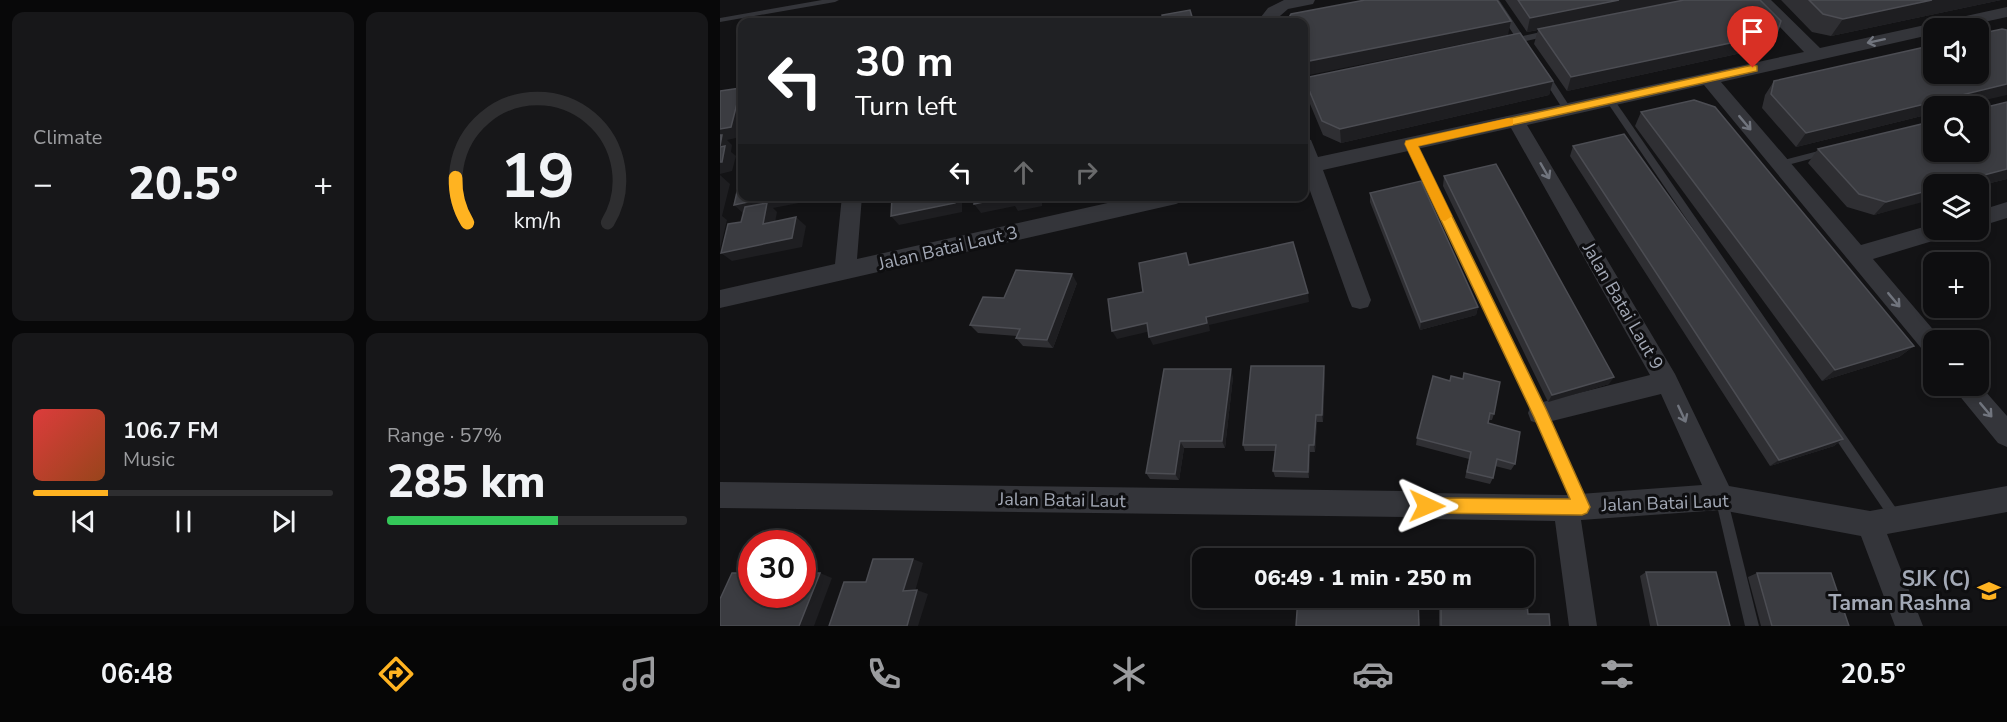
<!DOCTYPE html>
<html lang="en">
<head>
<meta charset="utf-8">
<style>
  body { margin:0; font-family:"Nunito Sans",sans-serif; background:#171719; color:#f1f3f6; height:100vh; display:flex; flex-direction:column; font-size:22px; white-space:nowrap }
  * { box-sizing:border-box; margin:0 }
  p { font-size:20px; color:#9b9c9f }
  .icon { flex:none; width:33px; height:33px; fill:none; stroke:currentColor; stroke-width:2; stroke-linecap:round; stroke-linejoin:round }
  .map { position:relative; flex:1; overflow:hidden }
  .panel { display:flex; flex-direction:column; gap:12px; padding:12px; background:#080809; width:720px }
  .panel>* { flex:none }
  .banner { position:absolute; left:18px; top:18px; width:570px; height:183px; border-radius:12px; box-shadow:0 3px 9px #0003,0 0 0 2px #2e2e30; background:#202124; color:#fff; overflow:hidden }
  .buttons { position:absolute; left:1203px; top:18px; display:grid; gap:12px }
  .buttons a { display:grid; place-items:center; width:66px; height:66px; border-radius:12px; background:#0e0e10; box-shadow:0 3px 9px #0003,0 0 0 2px #2e2e30; font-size:30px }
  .speed { position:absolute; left:18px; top:530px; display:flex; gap:12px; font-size:30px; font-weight:700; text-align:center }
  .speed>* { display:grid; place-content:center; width:78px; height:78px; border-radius:50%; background:#0e0e10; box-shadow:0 3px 9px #0003,0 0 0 2px #2e2e30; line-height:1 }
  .speed .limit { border:9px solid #d22; background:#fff; color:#111 }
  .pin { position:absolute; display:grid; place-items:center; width:51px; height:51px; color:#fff; margin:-62px -26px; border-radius:50% 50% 50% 0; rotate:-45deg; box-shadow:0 0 6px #0007 }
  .pin .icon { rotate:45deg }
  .me { position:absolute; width:66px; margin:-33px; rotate:91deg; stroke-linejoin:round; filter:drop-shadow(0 0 4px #0008) }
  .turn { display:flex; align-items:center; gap:21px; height:126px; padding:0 18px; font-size:27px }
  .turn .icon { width:78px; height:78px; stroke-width:2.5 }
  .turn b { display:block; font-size:42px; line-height:51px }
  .lanes { display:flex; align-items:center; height:57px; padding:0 18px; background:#0003; justify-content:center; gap:30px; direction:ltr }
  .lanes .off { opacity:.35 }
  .big { font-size:45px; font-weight:800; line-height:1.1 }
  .panel .card { flex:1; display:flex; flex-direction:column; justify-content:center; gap:9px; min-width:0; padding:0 21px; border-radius:12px; background:#171719 }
  .panel .dial { align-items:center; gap:0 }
  .dial svg { height:156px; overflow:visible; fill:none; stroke:#2e2e30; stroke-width:7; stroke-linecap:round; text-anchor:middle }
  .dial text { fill:#f1f3f6; stroke:none }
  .song { display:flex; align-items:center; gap:18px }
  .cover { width:72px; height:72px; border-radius:9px; background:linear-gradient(135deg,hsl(0 70% 55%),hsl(20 70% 35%)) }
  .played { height:6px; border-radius:3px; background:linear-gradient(90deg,#ffb321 25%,#2e2e30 25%) }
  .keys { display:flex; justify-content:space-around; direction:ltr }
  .heat { display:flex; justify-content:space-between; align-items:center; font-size:33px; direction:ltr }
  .charge { height:9px; border-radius:4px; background:linear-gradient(90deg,#34c759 57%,#2e2e30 0) }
  .panel .tiles { flex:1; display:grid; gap:12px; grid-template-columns:repeat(2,1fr) }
  .trip { position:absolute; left:472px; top:548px; width:342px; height:60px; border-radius:12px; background:#0e0e10; box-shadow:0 3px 9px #0003,0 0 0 2px #2e2e30; font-weight:800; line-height:60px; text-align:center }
  .menu { display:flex; height:96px; justify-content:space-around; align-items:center; background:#060606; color:#9b9c9f }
  .menu .icon { width:42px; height:42px }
  .menu .current { color:#ffb321 }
  .menu b { font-size:27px; color:#f1f3f6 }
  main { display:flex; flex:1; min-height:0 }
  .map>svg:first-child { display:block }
</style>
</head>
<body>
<main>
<section class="panel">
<div class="tiles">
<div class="card"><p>Climate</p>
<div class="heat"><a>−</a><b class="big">20.5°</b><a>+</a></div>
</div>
<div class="card dial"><svg viewBox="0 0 100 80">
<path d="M14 69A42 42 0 1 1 86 69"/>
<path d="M14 69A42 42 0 0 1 8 46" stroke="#ffb321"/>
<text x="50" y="56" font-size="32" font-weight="700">19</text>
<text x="50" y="72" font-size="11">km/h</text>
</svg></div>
<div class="card">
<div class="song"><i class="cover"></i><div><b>106.7 FM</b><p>Music</p></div></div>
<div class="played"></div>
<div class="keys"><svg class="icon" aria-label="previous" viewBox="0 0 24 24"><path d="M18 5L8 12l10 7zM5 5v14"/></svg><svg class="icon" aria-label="pause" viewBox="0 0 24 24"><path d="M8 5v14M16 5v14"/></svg><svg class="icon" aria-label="next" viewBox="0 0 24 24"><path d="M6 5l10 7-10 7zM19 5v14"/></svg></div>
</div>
<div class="card"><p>Range · 57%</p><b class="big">285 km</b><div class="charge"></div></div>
</div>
</section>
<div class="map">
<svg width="1287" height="626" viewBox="0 0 1287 626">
  <rect width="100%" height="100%" fill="#131315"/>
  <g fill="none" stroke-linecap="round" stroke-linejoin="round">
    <g fill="#34353a" fill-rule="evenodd">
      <path d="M102,0H119L115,2L0,22V18Z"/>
      <path d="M771,0H779L803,36L830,30L834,33L833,35L806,41L809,45L805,48L802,47L799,42L787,44V40L796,38Z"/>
      <path d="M825,72L828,73L850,107V111H844L821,75Z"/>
      <path d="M890,97L893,98L1180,514L1182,518L1180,522L1176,524L1172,522L887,102L886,100Z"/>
      <path d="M690,141L694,144L824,409L868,507L866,511L862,513L858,511L816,416L686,144Z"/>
      <path d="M1106,149L1110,152L1109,154L1060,167L1055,164L1060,161Z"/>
      <path d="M1001,491L1005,493L1007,497L1039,626H1025L995,497L997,493Z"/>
    </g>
    <g fill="#34353a" fill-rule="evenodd">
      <path d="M564,0H595L593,4L568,9L553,22H537L548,8Z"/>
      <path d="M1034,0H1051L1100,48L1287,7V17L1236,28H1214V34L1001,82L1141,245L1214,224V230H1232L1229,236L1153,259L1222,340H1214V357L1206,354L984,85L807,125L955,374L1009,486L1150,511L1287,486V512L1167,534L1203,626H1175L1141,536L1001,510L861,520L877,626H849L835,521L707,519L698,515L695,509L693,513L684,517L0,508V482L684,491L693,495L696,501L698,497L707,493L846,495L982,485L941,394L820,424L811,421L808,413L811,405L930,375L791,128L603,170L651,300L648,307L640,309L632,307L629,300L584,174V138L591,140L598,157L1084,52Z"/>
      <path d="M122,196H142L137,259L419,196H466L463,201L456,204L0,308V290L115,264Z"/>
      <path d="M1287,202V218L1258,227V211Z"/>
      <path d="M1258,383L1287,416V447L1278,443L1238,394L1234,386H1258Z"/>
    </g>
  </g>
  <g fill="#2f2f33">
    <path d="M785,0H1040L1057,33L1049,47L847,91L814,44L818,30L807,32Z"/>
    <path d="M1061,0H1281L1111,36L1092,32Z"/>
    <path d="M584,78L833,81L829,95L621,143L603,135L585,92Z"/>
    <path d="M1054,81L1214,106V113L1076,147L1042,108L1045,95Z"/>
    <path d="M921,112L1194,346L1179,357L1102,381L915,126Z"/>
    <path d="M853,146L1123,439L1114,446L1050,466L850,156Z"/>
    <path d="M1098,149L1287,179L1258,186V184L1154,215L1127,207L1088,163Z"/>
    <path d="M724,176L889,384L828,402L723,186Z"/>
    <path d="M650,193L758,307L756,315L700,330L650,202Z"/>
    <path d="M357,283L333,348L303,346L296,338L297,336L258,333L250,325L284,298Z"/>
    <path d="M605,374L603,422H597L595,452H590L589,478L555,477L553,471L555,451H525L523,445Z"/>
    <path d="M513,377L505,448H464L459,480L430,479L426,473Z"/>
    <path d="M730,381L774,414L772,420H769L768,423L795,464L791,470L775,466L773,478L770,484L745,478L749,459L696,445L697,438Z"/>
    <path d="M926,572L1010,626H930L920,576Z"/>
    <path d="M1037,573L1129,626H1041L1028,577Z"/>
    <path d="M728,597H772V604L808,614L830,626H719V605L721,602H728Z"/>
  </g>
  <g fill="#1e1e21">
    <path d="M899,0H964L807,32L810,18Z"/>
    <path d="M1212,0H1281L1111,36L1123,19Z"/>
    <path d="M791,21L788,35L584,76V62Z"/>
    <path d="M1057,33L1049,47L847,91L851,77Z"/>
    <path d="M833,81L829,95L621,143L620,129Z"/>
    <path d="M1287,84V95L1239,106H1214V113L1076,147L1086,133Z"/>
    <path d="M21,88L22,89V129L20,137L7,140L12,145L11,152L16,156L12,171L0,174V129Z"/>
    <path d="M1287,169V179L1258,186V184H1230Z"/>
    <path d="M0,175L10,184L2,216L7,220L0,249Z"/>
    <path d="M1214,189V199L1154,215L1166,202Z"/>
    <path d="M55,196H90L89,201L53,208L57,212L53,233L24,214L14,205Z"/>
    <path d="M235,196H242V212L179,225L171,216Z"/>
    <path d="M290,196H322V206L298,211L295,206L261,213L254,204Z"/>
    <path d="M76,217L86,226L82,247L12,261L1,253Z"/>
    <path d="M352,274L357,283L333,348L327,340Z"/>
    <path d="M588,293L589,302L489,325L490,331L433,345L429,337L486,317Z"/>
    <path d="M758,307L756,315L700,330L701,322Z"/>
    <path d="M427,323L431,331L397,339L392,331Z"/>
    <path d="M1194,346L1179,357L1102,381L1115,370Z"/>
    <path d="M604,366L605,374L603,422L602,415Z"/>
    <path d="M511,369L513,377L505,448L502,441Z"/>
    <path d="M894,377L889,384L828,402L832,395Z"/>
    <path d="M596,415L597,422L595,452L594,445Z"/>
    <path d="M1123,439L1114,446L1050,466L1059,460Z"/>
    <path d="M460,441L464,448L459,480L455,474Z"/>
    <path d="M589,445L590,452L589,478L588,472Z"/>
    <path d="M193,559L203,563L194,595L183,591Z"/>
    <path d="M100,573L112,578L94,626H79Z"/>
    <path d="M197,590L208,594L198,626H187Z"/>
  </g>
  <g fill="#3b3c41" stroke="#4c4d53" stroke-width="1.5">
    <path d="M645,0H777L791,21L584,62V22H566L571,14Z"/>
    <path d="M798,0H899L810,18Z"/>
    <path d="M964,0H1040L1061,21L1057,33L851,77L818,29Z"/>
    <path d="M1089,0H1212L1123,19L1103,14Z"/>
    <path d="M470,10L473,20L485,17L486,22H443L442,15Z"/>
    <path d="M424,19L425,22H408Z"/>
    <path d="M1282,29L1287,30V84L1086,133L1051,94L1054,81L1214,45V74H1258V34Z"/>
    <path d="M800,33L833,81L620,129L602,121L584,78Z"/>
    <path d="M21,88L11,127L0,129V91Z"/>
    <path d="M974,100L995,107L1194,346L1115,370L921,112Z"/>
    <path d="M1287,102V169L1230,184H1214V189L1166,202L1139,194L1098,149L1214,121V152H1258V109Z"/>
    <path d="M904,134L1123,439L1059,460L853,146Z"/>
    <path d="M0,135H2L0,146Z"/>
    <path d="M5,146L2,162H0V147Z"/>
    <path d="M776,164L894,377L832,395L724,176Z"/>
    <path d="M701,181L758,307L701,322L650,193Z"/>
    <path d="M22,191V196H55L14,205L17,192Z"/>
    <path d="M235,196V203L171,216L172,197Z"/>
    <path d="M254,196H290L254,204Z"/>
    <path d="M292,196H317L292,201Z"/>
    <path d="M47,203L43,224L76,217L72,238L1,253L8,224L21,222L25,207Z"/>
    <path d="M573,242L588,293L486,317L487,323L429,337L427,323L392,331L388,299L423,292L419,263L466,253L469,265Z"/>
    <path d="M296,270L352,274L327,340L296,338L300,329L250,325L263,297L284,298Z"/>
    <path d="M531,366H604L602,415H596L594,445H589L588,472L553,471L556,445H523Z"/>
    <path d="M444,369H511L502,441H460L455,474L426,473Z"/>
    <path d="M744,373L780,382L774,414L770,413L768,423L800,432L795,464L777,459L773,478L747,472L751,452L697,438L713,376L730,381L731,376L743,379Z"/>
    <path d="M153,559H193L183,591L197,590L187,626H109L124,582H146Z"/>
    <path d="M926,572H996L1010,626H938Z"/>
    <path d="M12,573H32V594H82V573H100L79,626H0V599Z"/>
    <path d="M1037,573H1111L1129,626H1052Z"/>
    <path d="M578,597H698L699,626H576Z"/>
    <path d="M730,597H772V604H807L808,614H829L830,626H721V602H730Z"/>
  </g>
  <defs><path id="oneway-shaft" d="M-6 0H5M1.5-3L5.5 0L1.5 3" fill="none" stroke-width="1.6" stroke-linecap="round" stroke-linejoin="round" transform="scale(1.5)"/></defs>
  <g stroke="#71757e">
    <use href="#oneway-shaft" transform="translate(1156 41) rotate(168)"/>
    <use href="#oneway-shaft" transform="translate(1025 123) rotate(50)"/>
    <use href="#oneway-shaft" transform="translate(825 171) rotate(60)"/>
    <use href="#oneway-shaft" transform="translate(1174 300) rotate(50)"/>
    <use href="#oneway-shaft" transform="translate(1266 410) rotate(50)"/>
    <use href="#oneway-shaft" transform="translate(962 414) rotate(65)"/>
  </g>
  <path fill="#ffb321" stroke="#a67415" stroke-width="1.5" d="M1033,65L1037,66V71L698,146L826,409L870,507L867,513L862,515L707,513L701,511L699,506L701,500L707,498L850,499L814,417L685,144L686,141Z"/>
  <path fill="#f59e0b" d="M789,118L793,119V125L698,146L732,216L725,221L721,220L685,144L686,141Z"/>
  <defs>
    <g id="school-bare" transform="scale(1.8)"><path d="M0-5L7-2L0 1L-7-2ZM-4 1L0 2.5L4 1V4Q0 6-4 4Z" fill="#ffb321" stroke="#0e0e10" stroke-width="2.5" paint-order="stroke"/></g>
  </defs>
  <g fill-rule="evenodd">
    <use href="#school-bare" x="1269" y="591"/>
  </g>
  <g text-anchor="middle" stroke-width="6" stroke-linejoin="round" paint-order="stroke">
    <g font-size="18" fill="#a3a9b6" stroke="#0e0e10">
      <text transform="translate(228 248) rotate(-13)" y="6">Jalan Batai Laut 3</text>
      <text transform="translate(903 306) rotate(60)" y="6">Jalan Batai Laut 9</text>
      <text transform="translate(342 500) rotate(1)" y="6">Jalan Batai Laut</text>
      <text transform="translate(945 503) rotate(-2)" y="6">Jalan Batai Laut</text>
    </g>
    <g font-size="21" font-weight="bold" fill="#a3a9b6" stroke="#0e0e10" text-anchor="end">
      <text x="1251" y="586">SJK (C)<tspan x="1251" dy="24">Taman Rashna</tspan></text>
    </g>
  </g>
</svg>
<div class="buttons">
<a><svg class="icon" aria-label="sound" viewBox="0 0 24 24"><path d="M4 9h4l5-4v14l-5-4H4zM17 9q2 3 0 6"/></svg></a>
<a><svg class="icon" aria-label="search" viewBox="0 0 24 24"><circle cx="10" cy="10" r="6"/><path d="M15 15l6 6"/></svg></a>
<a><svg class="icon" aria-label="layers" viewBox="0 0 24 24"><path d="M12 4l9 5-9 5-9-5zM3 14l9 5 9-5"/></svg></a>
<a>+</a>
<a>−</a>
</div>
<div class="speed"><div class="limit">30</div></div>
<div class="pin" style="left:1033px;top:68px;background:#d93025"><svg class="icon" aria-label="arrive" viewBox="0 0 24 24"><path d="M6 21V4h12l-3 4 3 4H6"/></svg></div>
<svg class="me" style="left:707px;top:506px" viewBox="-20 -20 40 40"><path d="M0-17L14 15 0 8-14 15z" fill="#ffb321" stroke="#fff" stroke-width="4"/></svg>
<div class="trip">06:49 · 1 min · 250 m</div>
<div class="banner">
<div class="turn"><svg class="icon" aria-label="left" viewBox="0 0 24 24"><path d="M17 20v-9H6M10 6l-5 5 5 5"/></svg><div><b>30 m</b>Turn left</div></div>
<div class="lanes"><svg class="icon" aria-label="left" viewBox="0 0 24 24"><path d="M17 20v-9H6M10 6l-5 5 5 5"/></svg><svg class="icon off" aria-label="ahead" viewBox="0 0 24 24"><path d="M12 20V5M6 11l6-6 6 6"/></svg><svg class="icon off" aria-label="right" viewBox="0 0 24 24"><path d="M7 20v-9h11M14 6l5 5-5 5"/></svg></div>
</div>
</div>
</main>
<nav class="menu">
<b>06:48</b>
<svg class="icon current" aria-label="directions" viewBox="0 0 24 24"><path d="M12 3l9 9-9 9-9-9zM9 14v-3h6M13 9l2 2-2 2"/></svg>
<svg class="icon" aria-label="music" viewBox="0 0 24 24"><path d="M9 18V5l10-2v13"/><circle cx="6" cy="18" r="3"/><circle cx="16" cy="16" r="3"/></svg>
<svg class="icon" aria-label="phone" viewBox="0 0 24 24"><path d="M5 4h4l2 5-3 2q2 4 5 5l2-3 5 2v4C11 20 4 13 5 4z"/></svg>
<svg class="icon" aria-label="climate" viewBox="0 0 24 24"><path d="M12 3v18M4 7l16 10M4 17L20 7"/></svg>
<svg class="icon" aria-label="car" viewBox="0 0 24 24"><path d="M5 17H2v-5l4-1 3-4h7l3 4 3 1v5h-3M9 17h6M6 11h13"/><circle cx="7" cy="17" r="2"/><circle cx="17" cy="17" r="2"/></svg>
<svg class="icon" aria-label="filters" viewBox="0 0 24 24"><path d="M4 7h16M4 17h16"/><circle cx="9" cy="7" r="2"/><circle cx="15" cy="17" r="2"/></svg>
<b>20.5°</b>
</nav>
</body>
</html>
